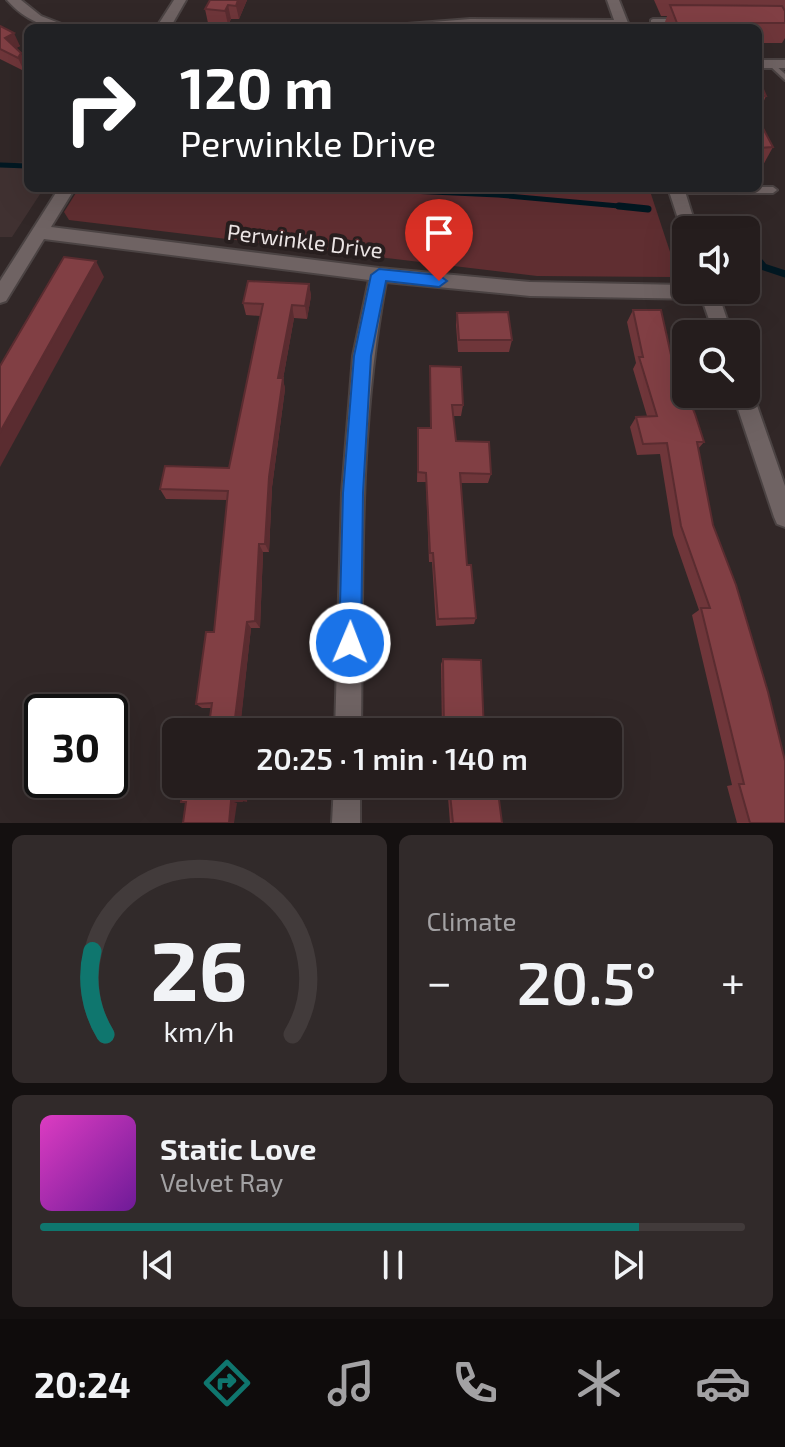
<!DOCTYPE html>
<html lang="en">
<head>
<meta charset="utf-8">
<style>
  body { margin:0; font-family:"Exo 2",sans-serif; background:#312a2a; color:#f1f3f6; height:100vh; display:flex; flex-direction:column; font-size:30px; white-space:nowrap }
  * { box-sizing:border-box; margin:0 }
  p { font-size:26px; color:#a3a2a4 }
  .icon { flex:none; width:44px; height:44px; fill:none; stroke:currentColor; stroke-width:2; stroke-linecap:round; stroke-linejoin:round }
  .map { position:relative; height:823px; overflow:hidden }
  .sheet { display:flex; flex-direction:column; gap:12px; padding:12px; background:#141010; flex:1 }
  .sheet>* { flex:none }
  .banner { position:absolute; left:24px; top:24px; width:738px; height:168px; border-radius:12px; box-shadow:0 8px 32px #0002,0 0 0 2px #423b3b; background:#202124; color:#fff; overflow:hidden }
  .tools { position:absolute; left:672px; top:216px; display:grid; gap:16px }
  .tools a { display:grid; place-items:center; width:88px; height:88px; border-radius:12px; background:#251d1d; box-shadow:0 8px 32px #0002,0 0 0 2px #423b3b; font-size:40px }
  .speed { position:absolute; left:24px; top:694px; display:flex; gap:16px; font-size:40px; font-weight:700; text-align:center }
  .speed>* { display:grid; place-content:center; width:104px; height:104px; border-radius:50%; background:#251d1d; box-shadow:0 8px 32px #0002,0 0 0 2px #423b3b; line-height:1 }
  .speed .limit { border:4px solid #111; border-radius:12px; background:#fff; color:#111 }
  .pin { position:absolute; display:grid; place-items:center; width:68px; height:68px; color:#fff; margin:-82px -34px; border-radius:50% 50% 50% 0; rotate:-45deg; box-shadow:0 0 8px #0007 }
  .pin .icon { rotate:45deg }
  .me { position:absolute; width:88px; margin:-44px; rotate:1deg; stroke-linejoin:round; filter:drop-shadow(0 0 6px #0008) }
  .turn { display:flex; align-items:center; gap:28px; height:168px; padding:0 24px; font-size:36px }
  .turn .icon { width:104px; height:104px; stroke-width:2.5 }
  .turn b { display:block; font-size:56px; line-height:68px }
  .big { font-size:60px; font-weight:600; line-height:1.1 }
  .sheet .card { flex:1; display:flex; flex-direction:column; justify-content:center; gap:12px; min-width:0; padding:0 28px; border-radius:12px; background:#312a2a }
  .sheet .dial { align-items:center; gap:0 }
  .dial svg { height:208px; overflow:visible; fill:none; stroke:#423b3b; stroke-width:7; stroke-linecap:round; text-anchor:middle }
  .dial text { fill:#f1f3f6; stroke:none }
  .song { display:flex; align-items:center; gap:24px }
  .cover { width:96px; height:96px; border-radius:12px; background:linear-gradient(135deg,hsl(310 70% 55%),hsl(280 70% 35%)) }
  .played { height:8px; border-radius:4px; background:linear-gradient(90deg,#0f766e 85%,#423b3b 85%) }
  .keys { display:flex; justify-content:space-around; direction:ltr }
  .heat { display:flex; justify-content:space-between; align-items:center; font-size:44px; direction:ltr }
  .sheet .tiles { flex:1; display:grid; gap:12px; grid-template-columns:1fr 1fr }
  .card:last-child { grid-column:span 2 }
  .trip { position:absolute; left:162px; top:718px; width:460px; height:80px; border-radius:12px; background:#251d1d; box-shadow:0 8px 32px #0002,0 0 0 2px #423b3b; font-weight:600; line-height:80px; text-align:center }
  .dock { display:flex; height:128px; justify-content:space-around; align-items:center; background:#0f0c0c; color:#a3a2a4 }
  .dock .icon { width:56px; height:56px }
  .dock .current { color:#0f766e }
  .dock b { font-size:36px; color:#f1f3f6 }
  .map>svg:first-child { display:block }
</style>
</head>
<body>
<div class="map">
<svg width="785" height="823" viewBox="0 0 785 823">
  <rect width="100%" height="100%" fill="#312727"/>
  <path fill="#403131" d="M28,162V188H44L12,237H0V164Z"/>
  <path fill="#602e31" d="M79,188H649L676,270L671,277L537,276L69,220L64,212Z"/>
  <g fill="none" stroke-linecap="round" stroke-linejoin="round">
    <g stroke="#021822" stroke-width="5">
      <path d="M0,165L28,166"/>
      <path d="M344,188L498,195L641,208"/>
    </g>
    <g stroke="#021822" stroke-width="7">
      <path d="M619,206L648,209"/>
      <path d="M713,218L725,220L736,230"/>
      <path d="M746,245L764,267L785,274"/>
    </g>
    <g stroke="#4b4343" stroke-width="4">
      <g id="service">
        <path d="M653,19H679L682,21L679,23L651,22V20Z"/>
        <path d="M769,63H773L785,74V80L769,65Z"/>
        <path d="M773,187L777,190L773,193H677L673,190L674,188Z"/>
      </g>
    </g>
    <g stroke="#4b4343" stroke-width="4">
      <g id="minor">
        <path d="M7,0H21L41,16L72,28C44,28 26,21 7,0Z"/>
        <path d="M174,0H186L170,28H156Z"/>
        <path d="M607,0H619L630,28H400L407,24L470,19L614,20Z"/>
        <rect x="758" y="60" width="27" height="8"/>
        <path d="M59,188H75L51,227L379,268L530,282L686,285V290H717L732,334H714L702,299L530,296L386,282C358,430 363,582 361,732H335L342,493L353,356L369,280L44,239L6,301L0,303V281Z"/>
        <path d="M668,188H684L697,230H686V235L683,234Z"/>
        <path d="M746,387L753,394L785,486V527L777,524L774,517L733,394H746Z"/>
        <path d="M334,784H360V823H332Z"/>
      </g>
    </g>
    <use href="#service" fill="#6f6363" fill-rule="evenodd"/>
    <use href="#minor" fill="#6f6363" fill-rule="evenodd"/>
  </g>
  <g fill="#6f363a">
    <path d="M210,0H247L239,19H231L228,25L208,23L205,9Z"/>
    <path d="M654,0H785V38L782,43H758V28H665L664,25L667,16H661Z"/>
    <path d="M0,26L20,46L16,48L27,66L24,71L0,59Z"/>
    <path d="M758,78L766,96L760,110H758Z"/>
    <path d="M758,119L773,147L762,167H758Z"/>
    <path d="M309,284L311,296L307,319L294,318L283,379L285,389L272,487L269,552H263L260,628H251L240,726L253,730V732H208L211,708H202L196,704L214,632L227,500L166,499L160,489L229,468L260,316L246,315L243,303Z"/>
    <path d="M633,310L671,355L704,442L698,449L713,525L785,823H737L727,786L732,785L692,615L699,610L673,535L660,454L637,455L630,427L636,417L647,416L633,369L636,363L627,322Z"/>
    <path d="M457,313L512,340L509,352H458L456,325Z"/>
    <path d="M430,366L463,405L461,416H453L456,441L491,474L488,483H461L467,565L476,618L474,624L436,626L432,562H429L426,482H417L418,428H430Z"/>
    <path d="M443,659L484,732H442L441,664Z"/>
    <path d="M447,784H497L502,823H450Z"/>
  </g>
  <g fill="#5a2c30">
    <path d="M238,0H247L239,19L236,6Z"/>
    <path d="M228,5L231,19L228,25L225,11Z"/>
    <path d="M14,33L20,46L11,51L5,38Z"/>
    <path d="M21,53L27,66L24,71L18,58Z"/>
    <path d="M96,261L104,277L0,467V432Z"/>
    <path d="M309,284L311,296L307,319L305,306Z"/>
    <path d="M292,305L294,318L283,379L285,389L272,487L269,552L265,544L269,477L278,378Z"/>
    <path d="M259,544L263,552L260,628L255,621Z"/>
    <path d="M247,622L251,628L240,730L234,726Z"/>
    <path d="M243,784H248L247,802L242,801Z"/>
    <path d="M231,801L237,803L234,823H229Z"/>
  </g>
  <g fill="#813f44" stroke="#5a2c30" stroke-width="2">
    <path d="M210,0H238L236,6L228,5L225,11L205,9Z"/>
    <path d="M670,5L782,6L785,11V23H677Z"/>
    <path d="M0,26L14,33L5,38L21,53L18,58L0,49Z"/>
    <path d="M758,78L766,96H758Z"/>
    <path d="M758,119L773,147L758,148Z"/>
    <path d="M64,257L96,261L0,432V366Z"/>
    <path d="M248,281L309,284L305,306L292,305L278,378H283L269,477L265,544H259L255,621L247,622L234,726H248V732H208L212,703L196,704L206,632H214L228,491L160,489L165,466L229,468L263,304L243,303Z"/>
    <path d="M633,310H661L671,355L695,414L704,442H697L713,525L736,585L768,692L785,761V823H750L739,784H744L701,608H710L681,526L667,443L643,444L636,417L657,416L639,357H643Z"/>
    <path d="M508,312L512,340H459L457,313Z"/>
    <path d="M430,366L461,367L463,405H452L456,441L489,442L491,474L460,473L467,565H471L476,618L438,619L433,553H430L426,473L418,472V428H431Z"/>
    <path d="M443,659L481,660L484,732H444Z"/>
    <path d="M183,784H243L242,801H231L229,823H183L186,802H181Z"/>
    <path d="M449,784H497L502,823H453Z"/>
  </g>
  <path fill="#1a73e8" stroke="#114b97" stroke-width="2" d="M379,269L439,275L447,281L439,287L386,281L371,356L363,493L361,643L358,650L350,654L342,650L339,643L343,493L354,356L371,275Z"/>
  <g text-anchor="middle" stroke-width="8" stroke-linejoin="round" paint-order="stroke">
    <g font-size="22" fill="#ebe4e4" stroke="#271e1e">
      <text transform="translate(305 241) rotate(7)" y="8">Perwinkle Drive</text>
    </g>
  </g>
</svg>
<div class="tools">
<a><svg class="icon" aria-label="sound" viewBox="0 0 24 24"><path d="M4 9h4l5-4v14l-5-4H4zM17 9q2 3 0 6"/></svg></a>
<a><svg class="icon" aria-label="search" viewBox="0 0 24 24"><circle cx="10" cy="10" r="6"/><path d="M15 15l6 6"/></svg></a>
</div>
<div class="speed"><div class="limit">30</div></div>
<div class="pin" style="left:439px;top:281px;background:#d93025"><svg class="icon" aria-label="arrive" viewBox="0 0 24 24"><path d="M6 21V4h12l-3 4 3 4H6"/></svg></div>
<svg class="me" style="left:350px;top:643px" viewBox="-20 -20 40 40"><circle r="17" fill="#1a73e8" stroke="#fff" stroke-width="3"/><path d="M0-11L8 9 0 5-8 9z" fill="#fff"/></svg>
<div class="trip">20:25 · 1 min · 140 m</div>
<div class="banner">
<div class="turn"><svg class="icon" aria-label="right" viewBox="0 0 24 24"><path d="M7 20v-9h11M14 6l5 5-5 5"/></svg><div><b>120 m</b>Perwinkle Drive</div></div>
</div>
</div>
<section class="sheet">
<div class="tiles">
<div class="card dial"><svg viewBox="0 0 100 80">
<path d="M14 69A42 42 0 1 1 86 69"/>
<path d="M14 69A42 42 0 0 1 9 37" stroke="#0f766e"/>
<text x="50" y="56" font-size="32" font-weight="700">26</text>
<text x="50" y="72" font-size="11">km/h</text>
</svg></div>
<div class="card"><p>Climate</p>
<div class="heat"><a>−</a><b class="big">20.5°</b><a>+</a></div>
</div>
<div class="card">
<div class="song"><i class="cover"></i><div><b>Static Love</b><p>Velvet Ray</p></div></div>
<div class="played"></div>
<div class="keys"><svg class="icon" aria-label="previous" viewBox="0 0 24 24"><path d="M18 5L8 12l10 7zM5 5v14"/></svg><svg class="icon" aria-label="pause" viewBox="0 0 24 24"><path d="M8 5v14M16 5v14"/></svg><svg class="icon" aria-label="next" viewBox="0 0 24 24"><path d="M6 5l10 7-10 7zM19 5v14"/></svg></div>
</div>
</div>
</section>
<nav class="dock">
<b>20:24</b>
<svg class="icon current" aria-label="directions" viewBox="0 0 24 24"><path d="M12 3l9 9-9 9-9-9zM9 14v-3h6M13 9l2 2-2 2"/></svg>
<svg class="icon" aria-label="music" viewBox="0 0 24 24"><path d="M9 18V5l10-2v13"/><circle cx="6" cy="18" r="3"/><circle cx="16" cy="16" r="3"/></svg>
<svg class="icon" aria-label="phone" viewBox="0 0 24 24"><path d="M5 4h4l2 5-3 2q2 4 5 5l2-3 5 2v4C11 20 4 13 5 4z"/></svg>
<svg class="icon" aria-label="climate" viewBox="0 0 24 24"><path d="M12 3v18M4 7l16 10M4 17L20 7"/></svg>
<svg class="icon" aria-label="car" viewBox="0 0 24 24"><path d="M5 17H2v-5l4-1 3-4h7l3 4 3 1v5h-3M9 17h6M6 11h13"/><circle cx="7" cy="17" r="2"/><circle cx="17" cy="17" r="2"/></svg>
</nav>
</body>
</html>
